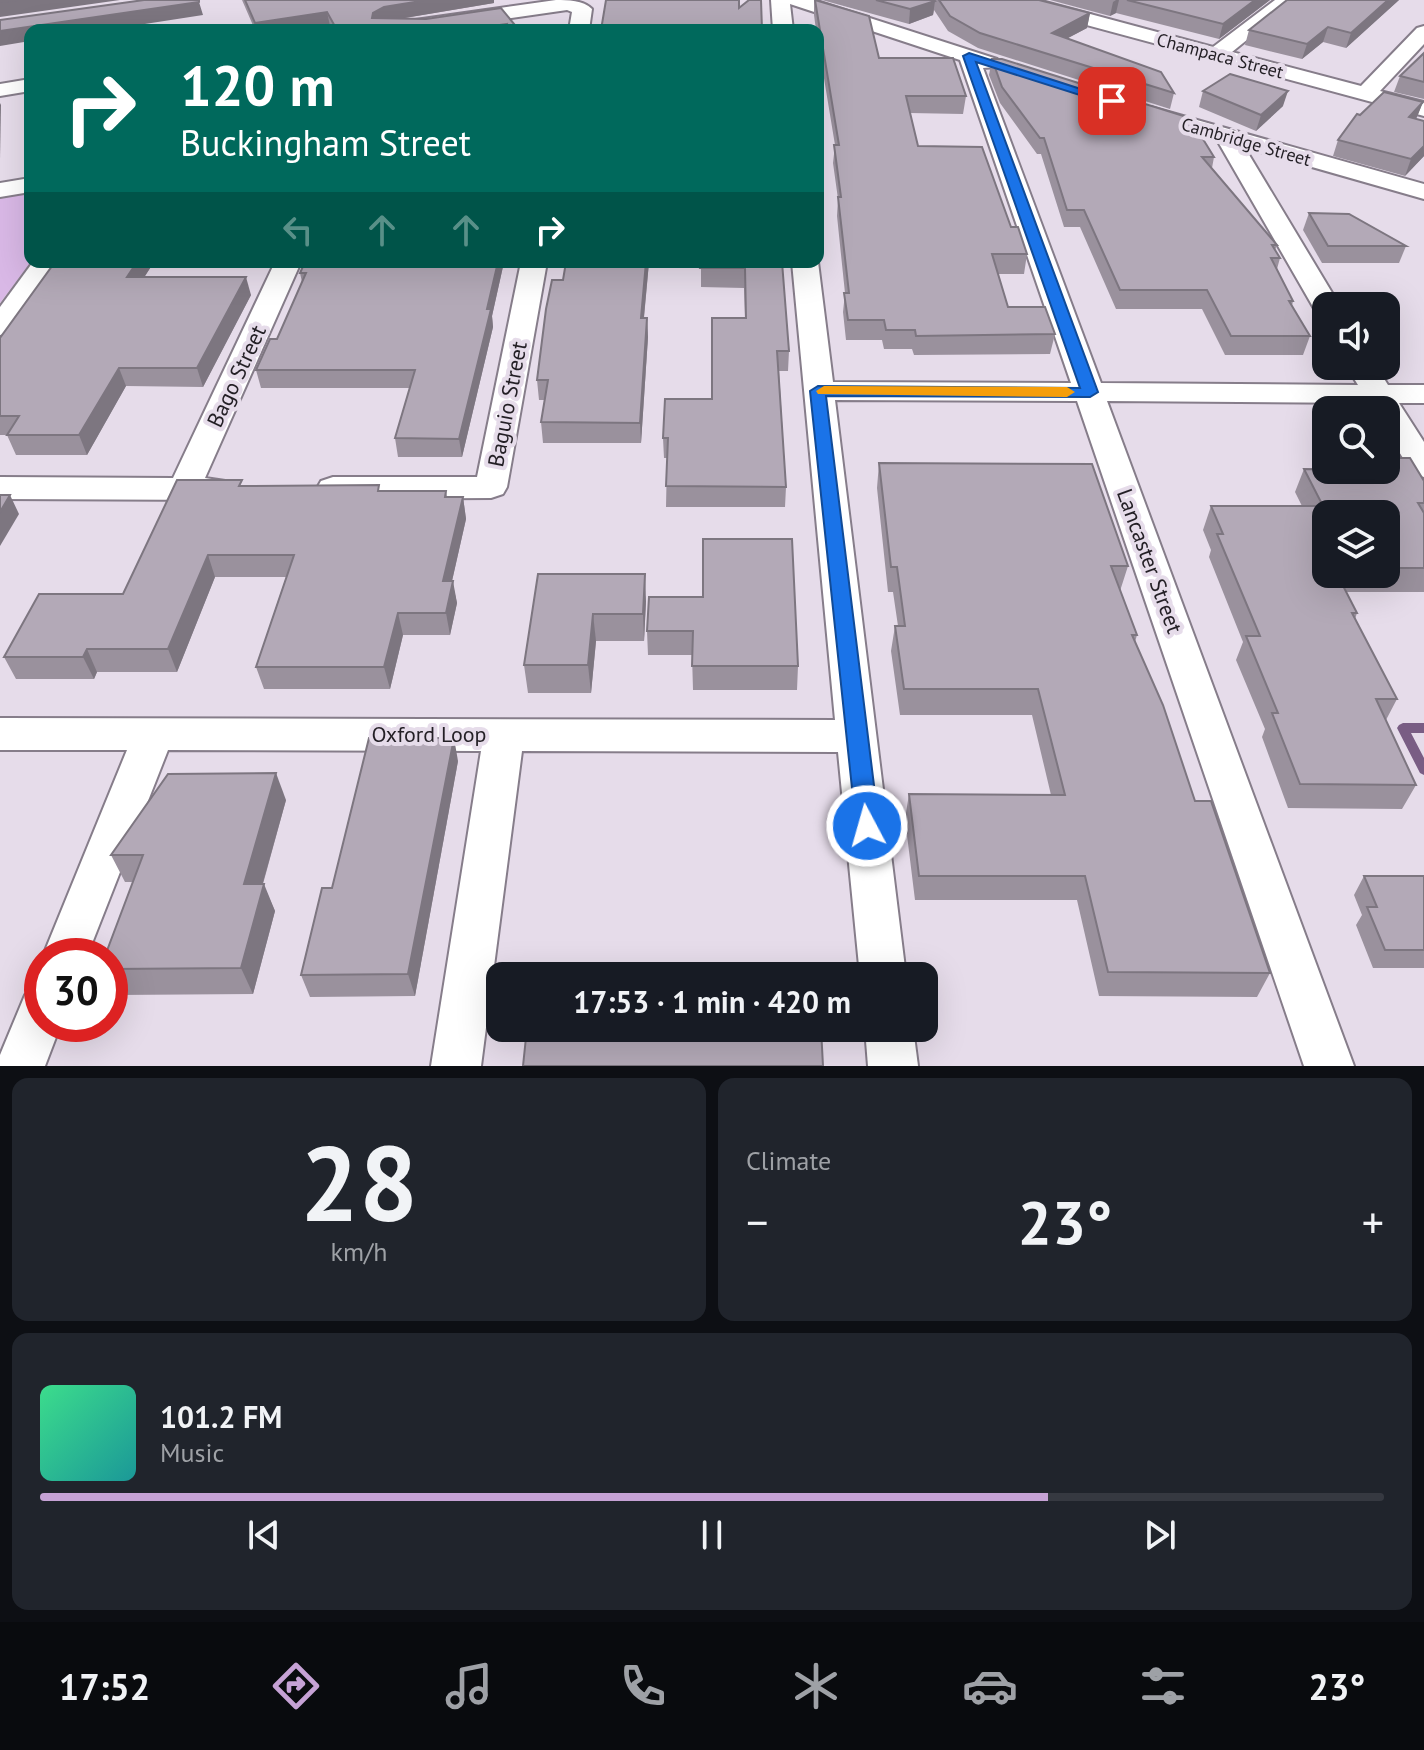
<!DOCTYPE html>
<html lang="en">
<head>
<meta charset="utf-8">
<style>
  body { margin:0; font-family:"PT Sans",sans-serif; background:#20242c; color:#f1f3f6; height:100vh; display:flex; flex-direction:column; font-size:30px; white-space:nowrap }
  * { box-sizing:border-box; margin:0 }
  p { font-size:26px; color:#9ea1a6 }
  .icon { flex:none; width:44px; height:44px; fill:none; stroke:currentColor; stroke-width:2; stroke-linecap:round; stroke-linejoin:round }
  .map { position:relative; height:1066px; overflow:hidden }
  .side { display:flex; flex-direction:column; gap:12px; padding:12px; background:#0d0f14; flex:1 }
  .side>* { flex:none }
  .top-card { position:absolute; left:24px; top:24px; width:800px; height:244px; border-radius:16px; box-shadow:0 8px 32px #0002; background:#00695c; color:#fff; overflow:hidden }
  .fabs { position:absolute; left:1312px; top:292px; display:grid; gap:16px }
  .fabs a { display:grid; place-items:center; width:88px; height:88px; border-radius:16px; background:#171b24; box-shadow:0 8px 32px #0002; font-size:40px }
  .speed { position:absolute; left:24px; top:938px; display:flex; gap:16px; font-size:40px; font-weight:700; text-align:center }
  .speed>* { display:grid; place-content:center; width:104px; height:104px; border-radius:50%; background:#171b24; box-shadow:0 8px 32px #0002; line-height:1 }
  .speed .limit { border:12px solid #d22; background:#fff; color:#111 }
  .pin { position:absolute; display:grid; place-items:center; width:68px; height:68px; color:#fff; margin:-34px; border-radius:16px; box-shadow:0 4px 12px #0006 }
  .me { position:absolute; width:88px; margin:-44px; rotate:354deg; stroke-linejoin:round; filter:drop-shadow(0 0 6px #0008) }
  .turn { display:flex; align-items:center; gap:28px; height:168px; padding:0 24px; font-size:36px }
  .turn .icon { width:104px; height:104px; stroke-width:2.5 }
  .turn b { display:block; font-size:56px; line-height:68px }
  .lanes { display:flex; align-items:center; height:76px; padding:0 24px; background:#0003; justify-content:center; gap:40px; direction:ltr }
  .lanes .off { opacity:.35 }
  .big { font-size:60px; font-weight:600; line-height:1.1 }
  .side .widget { flex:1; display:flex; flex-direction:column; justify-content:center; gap:12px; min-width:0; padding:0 28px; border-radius:16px; background:#20242c }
  .side .dial { align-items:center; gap:0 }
  .dial b { font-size:104px; line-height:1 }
  .song { display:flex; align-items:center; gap:24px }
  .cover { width:96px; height:96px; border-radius:12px; background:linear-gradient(135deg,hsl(150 70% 55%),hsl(180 70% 35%)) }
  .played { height:8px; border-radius:4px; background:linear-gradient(90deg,#c6a2d5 75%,#363941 75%) }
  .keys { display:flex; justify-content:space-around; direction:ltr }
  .heat { display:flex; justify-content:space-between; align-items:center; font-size:44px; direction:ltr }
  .side .tiles { flex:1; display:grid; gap:12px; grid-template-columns:1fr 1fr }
  .widget:last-child { grid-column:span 2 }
  .trip { position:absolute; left:486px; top:962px; width:452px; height:80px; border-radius:16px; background:#171b24; box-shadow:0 8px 32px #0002; font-weight:600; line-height:80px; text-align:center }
  .tabs { display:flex; height:128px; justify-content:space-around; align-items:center; background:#090b0e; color:#9ea1a6 }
  .tabs .icon { width:56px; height:56px }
  .tabs .active { color:#c6a2d5 }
  .tabs b { font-size:36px; color:#f1f3f6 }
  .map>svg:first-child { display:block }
</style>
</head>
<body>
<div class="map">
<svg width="1424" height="1066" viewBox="0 0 1424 1066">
  <rect width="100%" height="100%" fill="#e6dcea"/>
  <path fill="#d9b8e6" d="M30,192L31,262L0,303V197Z"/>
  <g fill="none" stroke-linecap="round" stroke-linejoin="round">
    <path fill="#795d84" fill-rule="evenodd" d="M1403,723H1424V733H1411L1424,758V775L1420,773L1397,728L1399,725Z"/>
    <g stroke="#867d8a" stroke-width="4">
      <g id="minor">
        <path d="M556,0C568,0 583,0 592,9L589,30H569L572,12L567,10L428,30H377L387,24Z"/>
        <path d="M771,0H814L997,59L1000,63L997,67L983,68L1101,383L1358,385L1346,366H1376L1388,385H1424V403H1399L1424,442V477L1413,474L1386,431V410H1373L1369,403L1107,401L1354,1066H1304L1077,401L835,400L906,976H860L838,752L522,751L481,1066H431L481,751L168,750L87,956L42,958L127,750H0V718L835,720L792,262H818L833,382L1071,383L960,60L790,4L793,30H773Z"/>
        <path d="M1007,0H1038L1213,47L1275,0H1296L1232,52L1361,86L1417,28L1424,26V44L1380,91L1424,102V116L1009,4Z"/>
        <path d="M30,79V91L0,96V84Z"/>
        <path d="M1151,107L1424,184V199L1245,148L1340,306H1326V314L1316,312L1217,140L1143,119L1140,114L1143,109Z"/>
        <path d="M30,178V192L0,197V183Z"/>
        <path d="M33,262H59L10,333L0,335V307Z"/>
        <path d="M275,262H301L205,478L232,482L236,489L232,496L220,500L0,499V477L173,478Z"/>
        <path d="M521,262H547L507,487L503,494L491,498L333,499L321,495L317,488L321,481L333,477H477Z"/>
        <path d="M42,989V1024H61L45,1066H0V1055L25,995Z"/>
        <path d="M865,1028H913L918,1066H868Z"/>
      </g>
    </g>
    <use href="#minor" fill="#fff" fill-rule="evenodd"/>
  </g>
  <g fill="#9a919d" fill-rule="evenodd">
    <path d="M242,0H494V3L404,18L519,30H332L330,26L304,30H255Z"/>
    <path d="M814,0L879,58L966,96L963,114L910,113L918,146L1011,227L1027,254L1024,274H998L1008,307L1055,334L1050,354L914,355L912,349H884L882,340H846L843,312L845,293L837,216L838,199L833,163L835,145L818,42V30H816L814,15Z"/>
    <path d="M822,0H1039L1090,13L1087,28L1068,38L1174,93L1170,109L978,48L948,31L934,10L933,15L909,24Z"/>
    <path d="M1050,0H1270L1219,39L1116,13L1110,16Z"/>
    <path d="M1287,0H1399L1346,48L1323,42L1302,59L1245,45L1249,30Z"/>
    <path d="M1424,53V99L1394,92L1400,76Z"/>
    <path d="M992,59L1214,157L1212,168L1277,245L1275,250L1280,258L1277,269L1293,301L1292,306L1310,336L1303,355H1225L1202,309H1116L1080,227H1064L1041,154H1037L1000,103L989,75Z"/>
    <path d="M1203,91L1283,106L1256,131L1199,107Z"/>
    <path d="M1423,102L1416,119L1424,156L1405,176L1333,156L1338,140L1360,115Z"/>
    <path d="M1309,213L1406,246L1399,263H1322L1303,230Z"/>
    <path d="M55,262H154L144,277L251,295L203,387L126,386L87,455H16L7,435H0V338Z"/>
    <path d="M305,262H504L492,316L493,327L462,457H398L395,438L410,388H261L256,370L277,339L302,282L300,273Z"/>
    <path d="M566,262H649L644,318H647L648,337L641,443H543L541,422L545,400H539L537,380L563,280Z"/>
    <path d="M701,262H782L789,351L788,371H779L786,487L785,507H666L667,458H664L663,438L712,399L745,318L744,288L701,287Z"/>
    <path d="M1324,458H1326V470L1424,481V592H1346L1357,613L1355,619L1397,699L1386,720L1416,785L1402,809L1288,808L1262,737L1265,729L1236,660L1243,642L1209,557L1211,550L1203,530L1211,506H1302L1295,492L1304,469H1319ZM1386,514V574H1326Z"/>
    <path d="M879,463L1128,566L1120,591L1137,635L1135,642L1195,801L1270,973L1257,997L1099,996L1077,900H915L905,819L909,794L1051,795L1032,715H900L891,651L895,626H898L893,592H888L877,488Z"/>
    <path d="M244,486L381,491H446L447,497H463L466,519L452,581L457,603L450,635H403L390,689H264L256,667L286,577H215L177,672H97L94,679H16L4,657L123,594Z"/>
    <path d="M538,574L646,601L644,641H596L591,693H528L524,665Z"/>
    <path d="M649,597L798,666L797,690H693L692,655H648L647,631Z"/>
    <path d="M458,761L415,996L310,997L301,975L332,888Z"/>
    <path d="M286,800L263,884L275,911L253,994L116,995L110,984V956L133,882H125L111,855Z"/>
    <path d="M1364,876H1424V968H1373L1356,925L1362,915L1354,895Z"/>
  </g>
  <g fill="#7d7680">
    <path d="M17,0H120L0,17V2Z"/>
    <path d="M427,0H494V3L387,21L372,18L373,13L384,7Z"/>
    <path d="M1116,0H1119L1116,13L1110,16L1113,2Z"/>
    <path d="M1255,0H1270L1219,39L1223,24Z"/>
    <path d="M1388,0H1399L1346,48L1351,33Z"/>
    <path d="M935,1L933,15L909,24L910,9Z"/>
    <path d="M199,2L203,15L106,30H30V41L0,46V31Z"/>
    <path d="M327,12L330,26L304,30H257L255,23Z"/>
    <path d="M1090,13L1087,28L1049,48L1052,33Z"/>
    <path d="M507,24L508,30H464Z"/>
    <path d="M1328,27L1323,42L1302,59L1307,44Z"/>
    <path d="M1288,91L1283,106L1256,131L1261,115Z"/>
    <path d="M1423,102L1417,117L1403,132L1409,117Z"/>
    <path d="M0,103L1,105L0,159Z"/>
    <path d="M1424,146V156L1405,176L1411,159Z"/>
    <path d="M137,262H154L133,295L127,277Z"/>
    <path d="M498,262H504L492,316L493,327L462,457L459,439Z"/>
    <path d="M646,262H649L642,337L641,318Z"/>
    <path d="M246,277L251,295L203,387L197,368Z"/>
    <path d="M647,318L648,337L641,443L640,423Z"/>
    <path d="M119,368L126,386L87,455L79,435Z"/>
    <path d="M10,495L19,514L0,546V512Z"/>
    <path d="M463,497L466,519L447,603L443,581Z"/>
    <path d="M208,555L215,577L177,672L168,649Z"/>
    <path d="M645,574L646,601L644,641L643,614Z"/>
    <path d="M453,581L457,603L450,635L446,613Z"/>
    <path d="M398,613L403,635L390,689L384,667Z"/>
    <path d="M593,614L596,641L591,693L588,665Z"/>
    <path d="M87,649L97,672L94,679L83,657Z"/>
    <path d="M454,738L458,761L415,996L408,974Z"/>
    <path d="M276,773L286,800L255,911L244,884Z"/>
    <path d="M264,884L275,911L253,994L241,968Z"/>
  </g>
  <g fill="#b3a9b7" stroke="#7d7680" stroke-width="2">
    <path d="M0,0H17L0,2Z"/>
    <path d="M144,0H199V2L0,31V20Z"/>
    <path d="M245,0H427L384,7L373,13L372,18L426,19L501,8L519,30H506L507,24L464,30H337L327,12L255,23Z"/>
    <path d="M606,0H739V8L749,0H761L762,30H601Z"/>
    <path d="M815,0L869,16L879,58H953L966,96H906L918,146L982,147L1011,227H1018L1027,254H992L1008,307H1045L1055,334L916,336L915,330H886L884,320H848L844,293H849L838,197H841L834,145H839Z"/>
    <path d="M876,0H934L935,1L910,9Z"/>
    <path d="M939,0H1039L1090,13L1052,33L1161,72L1174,93L980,33L950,16Z"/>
    <path d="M1127,0H1255L1223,24Z"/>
    <path d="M1287,0H1388L1351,33L1328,27L1307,44L1249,30Z"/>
    <path d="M1424,53V82L1400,76Z"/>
    <path d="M992,59H1002L1190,118L1214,157H1202L1277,245H1272L1280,258H1271L1293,301H1289L1310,336H1231L1207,290H1120L1084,210H1067L1044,138H1040L1002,87Z"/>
    <path d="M1230,74L1288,91L1261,115L1203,91Z"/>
    <path d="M1384,92L1423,102L1409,117L1424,121V146L1411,159L1338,140L1357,114L1360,115Z"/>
    <path d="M1309,213L1349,214L1406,246H1328Z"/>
    <path d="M55,262H137L127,277H246L197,368H119L79,435H7L19,416H0V338Z"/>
    <path d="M305,262H498L487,309H491L459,439L395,438L415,370H256L270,339H277L306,273H300Z"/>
    <path d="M566,262H646L641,318H647L640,423L541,422L548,380H537L546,309L552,280H563Z"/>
    <path d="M701,262H782L789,351H777L786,487L666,486L668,438H663L665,399H712V318H746L745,268H700Z"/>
    <path d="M1386,458H1410L1424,481V503H1418L1424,513V568H1386V514H1326V574H1337L1357,613H1352L1397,699H1376L1416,785L1300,784L1272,713H1278L1246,636H1260L1217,534H1223L1211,506H1323L1304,469L1386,470Z"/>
    <path d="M879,463L1092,464L1128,566H1111L1137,635H1132L1163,705L1195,801H1211L1270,973L1108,972L1085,876H919L909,794L1065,795L1038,689H904L895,626H905L897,567H891Z"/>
    <path d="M177,480H242L239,486L379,485L378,491H446L445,497H463L443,581H453L446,613H398L384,667H256L294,555H208L168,649H87L83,657H4L39,594H123Z"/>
    <path d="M0,495H10L0,512Z"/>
    <path d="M703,539H792L798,666H692L693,631H647L649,597H703Z"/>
    <path d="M538,574H645L643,614H593L588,665H524Z"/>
    <path d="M369,738H454L408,974L301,975L322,888H332Z"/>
    <path d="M276,773L244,884H264L241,968L110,969V956H105L143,855H111L168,774Z"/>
    <path d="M1364,876H1424V950H1385L1367,907H1377Z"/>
    <path d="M527,1028H821L823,1066H523Z"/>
  </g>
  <path fill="#1a73e8" stroke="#114b97" stroke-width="2" d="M969,53L1118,101L1108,104L976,62L1098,392L1090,397L826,396L879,826L875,832L867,835L859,832L856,826L810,391L818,386L1080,388L963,56Z"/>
  <path fill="#f59e0b" d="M824,386L1067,387L1075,392L1067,397L818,394L816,391Z"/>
  <g text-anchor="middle" stroke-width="8" stroke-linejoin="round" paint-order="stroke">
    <g font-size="18" fill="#231f25" stroke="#e6dcea">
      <text transform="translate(1220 56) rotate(15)" y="6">Champaca Street</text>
      <text transform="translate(1246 142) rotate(16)" y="6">Cambridge Street</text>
    </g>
    <g font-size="22" fill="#231f25" stroke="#e6dcea">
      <text transform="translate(236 376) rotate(-65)" y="8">Bago Street</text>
      <text transform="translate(507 404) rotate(-79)" y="8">Baguio Street</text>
      <text transform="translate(1150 561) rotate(70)" y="8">Lancaster Street</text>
      <text x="429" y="742">Oxford Loop</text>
    </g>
  </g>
</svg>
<div class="fabs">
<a><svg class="icon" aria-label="sound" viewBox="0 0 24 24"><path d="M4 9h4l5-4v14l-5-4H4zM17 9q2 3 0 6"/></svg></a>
<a><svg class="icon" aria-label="search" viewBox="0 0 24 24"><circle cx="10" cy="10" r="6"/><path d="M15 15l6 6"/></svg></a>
<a><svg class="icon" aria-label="layers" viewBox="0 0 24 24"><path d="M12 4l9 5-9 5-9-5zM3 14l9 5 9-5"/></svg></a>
</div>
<div class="speed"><div class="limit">30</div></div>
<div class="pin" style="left:1112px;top:101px;background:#d93025"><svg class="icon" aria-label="arrive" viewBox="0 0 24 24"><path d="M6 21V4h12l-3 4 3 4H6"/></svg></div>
<svg class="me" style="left:867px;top:826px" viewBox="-20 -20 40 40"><circle r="17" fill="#1a73e8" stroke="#fff" stroke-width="3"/><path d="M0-11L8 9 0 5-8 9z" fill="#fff"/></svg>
<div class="trip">17:53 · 1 min · 420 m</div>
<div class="top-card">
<div class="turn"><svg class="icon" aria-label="right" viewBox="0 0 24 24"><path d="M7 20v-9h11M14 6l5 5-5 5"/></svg><div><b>120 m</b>Buckingham Street</div></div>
<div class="lanes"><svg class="icon off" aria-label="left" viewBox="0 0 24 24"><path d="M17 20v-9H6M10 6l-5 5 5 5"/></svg><svg class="icon off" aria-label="ahead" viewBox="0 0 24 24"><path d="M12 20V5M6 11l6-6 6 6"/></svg><svg class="icon off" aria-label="ahead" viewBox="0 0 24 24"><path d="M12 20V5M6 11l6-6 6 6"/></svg><svg class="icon" aria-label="right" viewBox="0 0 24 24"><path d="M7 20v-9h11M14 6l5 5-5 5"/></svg></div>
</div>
</div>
<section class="side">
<div class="tiles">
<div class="widget dial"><b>28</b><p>km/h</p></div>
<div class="widget"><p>Climate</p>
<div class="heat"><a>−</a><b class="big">23°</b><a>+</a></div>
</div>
<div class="widget">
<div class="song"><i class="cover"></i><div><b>101.2 FM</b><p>Music</p></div></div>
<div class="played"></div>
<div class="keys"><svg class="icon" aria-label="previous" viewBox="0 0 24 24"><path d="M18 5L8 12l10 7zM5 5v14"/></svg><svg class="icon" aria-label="pause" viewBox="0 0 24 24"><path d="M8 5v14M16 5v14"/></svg><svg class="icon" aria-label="next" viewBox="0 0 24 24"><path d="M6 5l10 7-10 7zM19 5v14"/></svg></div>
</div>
</div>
</section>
<nav class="tabs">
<b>17:52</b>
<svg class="icon active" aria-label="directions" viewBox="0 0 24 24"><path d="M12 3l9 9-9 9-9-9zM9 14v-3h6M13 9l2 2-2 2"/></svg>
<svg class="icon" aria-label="music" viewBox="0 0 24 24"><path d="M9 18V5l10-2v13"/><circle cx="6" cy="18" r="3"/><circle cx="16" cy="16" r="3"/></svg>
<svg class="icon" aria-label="phone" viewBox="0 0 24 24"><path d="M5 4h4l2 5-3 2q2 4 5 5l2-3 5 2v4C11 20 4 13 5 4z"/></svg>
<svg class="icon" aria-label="climate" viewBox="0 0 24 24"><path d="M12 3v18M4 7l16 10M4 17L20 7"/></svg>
<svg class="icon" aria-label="car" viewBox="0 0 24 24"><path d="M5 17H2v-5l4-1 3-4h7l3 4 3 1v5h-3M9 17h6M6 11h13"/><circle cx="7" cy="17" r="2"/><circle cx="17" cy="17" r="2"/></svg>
<svg class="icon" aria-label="filters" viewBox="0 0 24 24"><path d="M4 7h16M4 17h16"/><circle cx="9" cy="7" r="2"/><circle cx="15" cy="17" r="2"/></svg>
<b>23°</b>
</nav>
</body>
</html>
